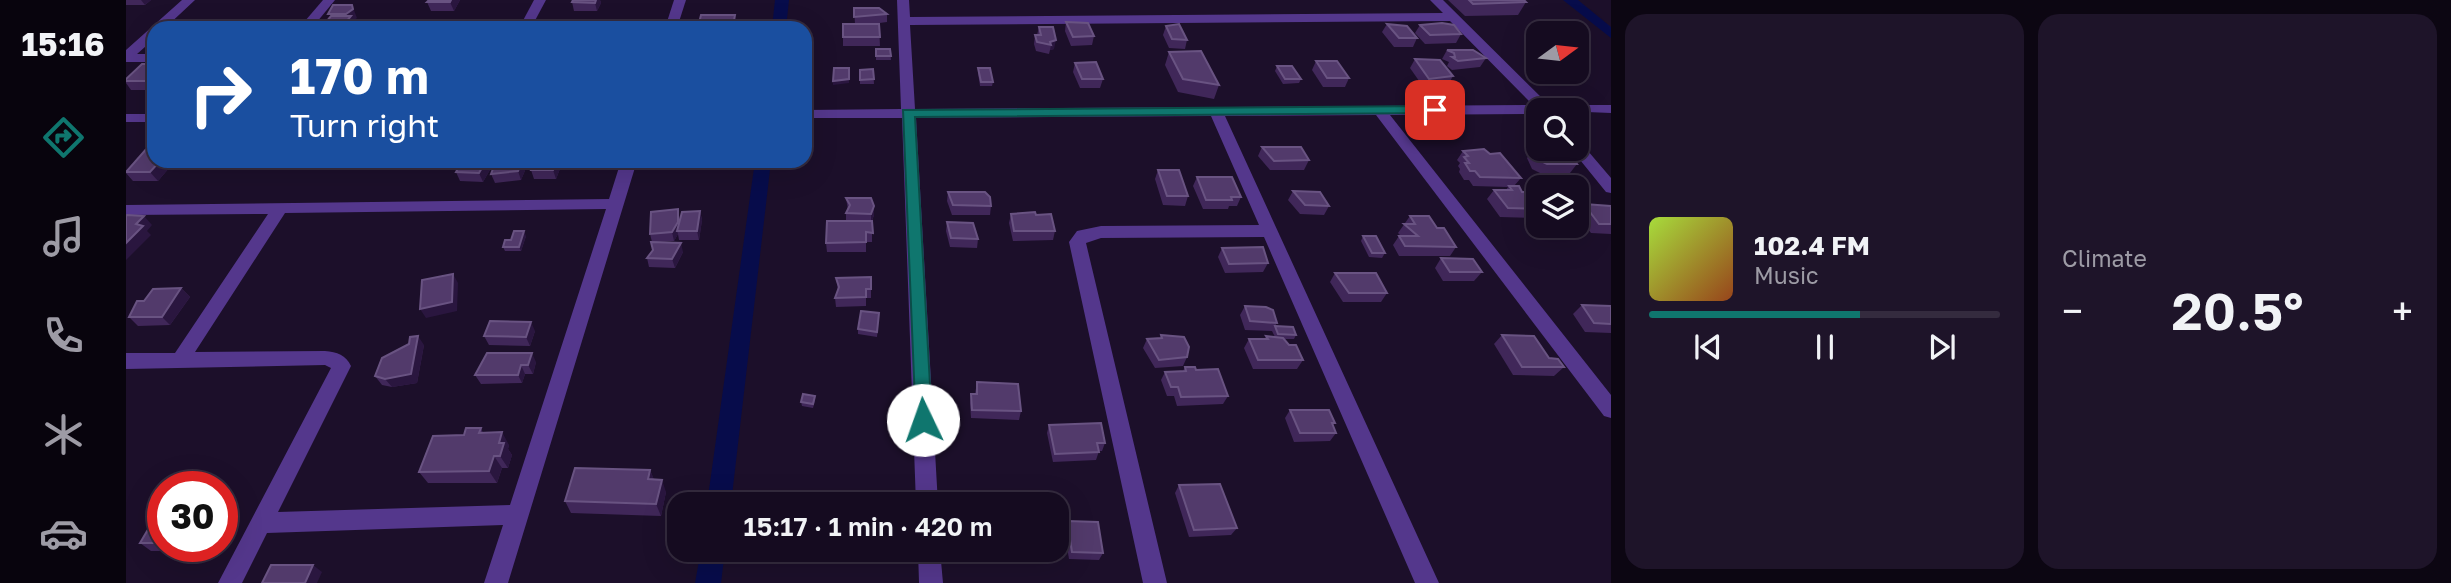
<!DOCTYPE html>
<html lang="en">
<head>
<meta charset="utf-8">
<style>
  body { margin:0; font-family:"Golos Text",sans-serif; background:#1e1429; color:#f1f3f6; height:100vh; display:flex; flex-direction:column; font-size:26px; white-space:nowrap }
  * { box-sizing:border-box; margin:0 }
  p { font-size:23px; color:#9d9ba5 }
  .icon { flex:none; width:38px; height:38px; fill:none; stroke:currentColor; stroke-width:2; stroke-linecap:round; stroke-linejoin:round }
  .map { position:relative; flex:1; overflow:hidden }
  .panel { display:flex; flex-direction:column; gap:14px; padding:14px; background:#0c0612; width:840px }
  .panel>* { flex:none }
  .hud { position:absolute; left:21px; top:21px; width:665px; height:147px; border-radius:21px; box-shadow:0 7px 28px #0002,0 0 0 2px #342b3e; background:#1a4fa0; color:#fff; overflow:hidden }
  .needle { width:46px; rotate:75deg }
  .buttons { position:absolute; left:1400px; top:21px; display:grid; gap:14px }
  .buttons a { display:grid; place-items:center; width:63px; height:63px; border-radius:14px; background:#150b20; box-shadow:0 7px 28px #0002,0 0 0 2px #342b3e; font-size:35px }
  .speed { position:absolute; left:21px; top:471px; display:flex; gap:14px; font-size:35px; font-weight:700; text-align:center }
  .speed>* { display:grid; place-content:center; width:91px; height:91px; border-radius:50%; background:#150b20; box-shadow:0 7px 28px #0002,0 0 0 2px #342b3e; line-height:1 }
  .speed .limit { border:10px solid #d22; background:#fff; color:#111 }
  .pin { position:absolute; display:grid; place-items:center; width:60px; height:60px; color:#fff; margin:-30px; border-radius:14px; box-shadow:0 4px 10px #0006 }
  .me { position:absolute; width:77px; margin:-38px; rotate:357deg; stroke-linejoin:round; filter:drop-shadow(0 0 5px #0008) }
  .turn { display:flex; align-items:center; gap:24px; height:147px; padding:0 28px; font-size:32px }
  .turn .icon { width:91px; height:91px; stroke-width:2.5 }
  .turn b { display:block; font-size:49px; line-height:60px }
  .big { font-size:52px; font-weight:600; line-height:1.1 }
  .panel .card { flex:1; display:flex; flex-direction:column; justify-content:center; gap:10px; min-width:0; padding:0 24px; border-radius:21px; background:#1e1429 }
  .song { display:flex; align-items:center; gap:21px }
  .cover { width:84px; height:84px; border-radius:10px; background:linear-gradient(135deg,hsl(80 70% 55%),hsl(20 70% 35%)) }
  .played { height:7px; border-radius:4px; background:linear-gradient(90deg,#0f766e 60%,#342b3e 60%) }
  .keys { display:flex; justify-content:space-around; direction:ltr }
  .heat { display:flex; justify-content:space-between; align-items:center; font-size:38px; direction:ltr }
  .panel .tiles { flex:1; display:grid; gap:14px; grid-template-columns:repeat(2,1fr) }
  .trip { position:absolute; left:541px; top:492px; width:402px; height:70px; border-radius:21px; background:#150b20; box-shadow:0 7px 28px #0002,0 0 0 2px #342b3e; font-weight:600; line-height:70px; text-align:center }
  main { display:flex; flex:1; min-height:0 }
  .menu { display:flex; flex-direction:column; width:126px; justify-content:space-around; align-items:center; background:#08040d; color:#9d9ba5 }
  .menu .icon { width:49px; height:49px }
  .menu .current { color:#0f766e }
  .menu b { font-size:32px; color:#f1f3f6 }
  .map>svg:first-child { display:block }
</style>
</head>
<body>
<main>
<nav class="menu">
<b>15:16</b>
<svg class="icon current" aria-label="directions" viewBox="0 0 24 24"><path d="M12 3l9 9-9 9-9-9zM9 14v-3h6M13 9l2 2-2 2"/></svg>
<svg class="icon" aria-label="music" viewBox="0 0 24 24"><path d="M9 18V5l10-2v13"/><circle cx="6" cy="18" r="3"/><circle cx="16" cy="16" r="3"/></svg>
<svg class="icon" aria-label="phone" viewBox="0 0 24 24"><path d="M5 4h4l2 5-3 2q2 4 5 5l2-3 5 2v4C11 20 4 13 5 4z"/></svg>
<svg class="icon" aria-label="climate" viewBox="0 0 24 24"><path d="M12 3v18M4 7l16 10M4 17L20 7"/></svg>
<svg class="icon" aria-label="car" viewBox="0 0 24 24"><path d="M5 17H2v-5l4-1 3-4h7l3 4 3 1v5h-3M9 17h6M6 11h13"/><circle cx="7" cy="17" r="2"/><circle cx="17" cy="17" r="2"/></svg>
</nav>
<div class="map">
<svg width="1485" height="583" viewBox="0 0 1485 583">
  <rect width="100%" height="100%" fill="#1c0f2a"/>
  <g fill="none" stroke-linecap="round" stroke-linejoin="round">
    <g fill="#070c4b" fill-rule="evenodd">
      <path d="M649,0H663L660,28H646Z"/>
      <path d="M1437,0H1452L1485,27V38Z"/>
      <path d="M629,161H645L605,504H581Z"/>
      <path d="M575,550H599L595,583H569Z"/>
    </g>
    <g fill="#54378c" fill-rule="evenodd">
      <path d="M56,0H69L39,28H28V39L11,54H28V62H0V50Z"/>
      <path d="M197,0H209L186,28H173Z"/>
      <path d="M408,0H420L405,28H393Z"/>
      <path d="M548,0H560L551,28H539Z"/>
      <path d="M771,0H783L784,17L1317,13L1304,0H1317L1423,105H1485V113L1412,110V114L1264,115L1485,395V418L1478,416L1250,115L1099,116L1313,583H1289L1138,237L975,238L960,243L1041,583H1017L943,242L951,231L975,226L1133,225L1085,116L790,118L812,504H790L776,118H679V110L775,109ZM1324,21L1407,105L789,109L784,25Z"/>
      <rect x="0" y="114" width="28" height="8"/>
      <path d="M1451,142L1456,144L1485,178V193L1480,192L1446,150L1451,149Z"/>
      <path d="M495,161H511L382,583H358L377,525L141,533L116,583H92L205,368L199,365L0,369V353H49L142,214L0,215V205L483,199ZM480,209L384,505L152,512L225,366C220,355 211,352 199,351L69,352L159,213Z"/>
      <path d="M792,550H814L817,583H793Z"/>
    </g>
  </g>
  <g fill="#402759">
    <path d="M0,0H25L19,5H0Z"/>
    <path d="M334,0L328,11H305L301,2Z"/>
    <path d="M447,0H474L475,3L471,11H448L446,2Z"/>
    <path d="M1322,0H1398L1400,2L1392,15L1339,16Z"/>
    <path d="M728,8L761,14V22L746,24H753L754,46H717V37L729,24Z"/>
    <path d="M940,22L968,36L966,45L945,46L939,31Z"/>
    <path d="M573,23H610L609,28H574Z"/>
    <path d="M1261,24L1291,38L1287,47H1268L1256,32Z"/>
    <path d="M1294,25L1335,34L1330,43L1299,44L1289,33Z"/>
    <path d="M1040,26L1061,40L1059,49L1043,48L1037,35Z"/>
    <path d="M913,27L928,49L924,50L923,54L910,51L908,44L909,35H911Z"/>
    <path d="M750,49H764L765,60H750Z"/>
    <path d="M1321,50L1360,58L1354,67L1326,70L1321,66L1323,62L1316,59Z"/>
    <path d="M1043,52L1093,85L1088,99L1052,92L1039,65Z"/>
    <path d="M1289,59L1327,76L1322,85L1298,88L1284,68Z"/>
    <path d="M1190,61L1223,78L1219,87H1197L1186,70Z"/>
    <path d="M949,63L977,79L974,88H954L947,72Z"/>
    <path d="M16,64L27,90H5L0,83V79Z"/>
    <path d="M1151,66L1175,79L1173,83L1157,84L1149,71Z"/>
    <path d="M852,68L867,82L866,86H854L852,73Z"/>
    <path d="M747,69L748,84H734V70Z"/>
    <path d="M1136,147L1183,160L1178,170H1144L1132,156Z"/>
    <path d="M1408,149L1454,160L1444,173H1414L1406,169L1401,158Z"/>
    <path d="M1337,151L1364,154L1395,178L1388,186L1396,192L1412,193V218L1374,217L1361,199L1368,190H1380L1382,187L1347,186L1343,180H1338L1333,172L1334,169L1332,166L1334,163L1331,160Z"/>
    <path d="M28,161H49L32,181H7L0,173V171Z"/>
    <path d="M92,161H118L116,165L95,166Z"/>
    <path d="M369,161L357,182L334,181L330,172Z"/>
    <path d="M403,161L395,180L369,183L365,174Z"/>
    <path d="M437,161L430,179H408L405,170Z"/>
    <path d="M1032,170L1062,196L1059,206L1037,205L1029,179Z"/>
    <path d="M1071,177L1115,197L1111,206H1103L1102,209H1077L1067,186Z"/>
    <path d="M1167,191L1203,206L1198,215L1174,214L1162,200Z"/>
    <path d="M822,192L865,206L864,215H826L821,201Z"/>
    <path d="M720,198L748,206V215L746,221V242H740V252H701L700,243L720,221V213L722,210Z"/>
    <path d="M1458,204L1485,206V234L1465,233L1451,214Z"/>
    <path d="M574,211L576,220L573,240H553L552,234L548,241L531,242L557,252L549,268L523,267L521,258L527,250L526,242L524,234L554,218Z"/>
    <path d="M885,214L910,215L929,231L927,240L887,241L883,223Z"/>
    <path d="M1284,216L1311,228L1330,247L1324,256H1273L1267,245L1273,236H1275L1272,233Z"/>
    <path d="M821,222L852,239L851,248L824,247L820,231Z"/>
    <path d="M400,236L395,251H379L377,247L385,240Z"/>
    <path d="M1237,236L1259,253L1256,258L1243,257L1235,241Z"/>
    <path d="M1096,248L1142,263L1137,272L1099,273L1092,257Z"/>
    <path d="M1315,258L1356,272L1348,281H1317L1309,268Z"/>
    <path d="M1209,273L1261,293L1255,302H1217L1204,282Z"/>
    <path d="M745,277V298H740V306L710,307L709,298L712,291L710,278Z"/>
    <path d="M55,288L64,297L44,325L12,326L3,317L18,301Z"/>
    <path d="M1456,305L1485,306V333L1459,332L1447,314Z"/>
    <path d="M1119,306L1151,323L1149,326L1170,335L1168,339H1157L1177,360L1171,369H1127L1118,348L1123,339H1139L1140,336L1149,337L1146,331L1119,330L1114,315Z"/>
    <path d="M753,313L751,337L732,334V329Z"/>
    <path d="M409,331L404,346L363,345L358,336Z"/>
    <path d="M1035,335L1061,357L1057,366L1029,368L1017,348L1021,339L1034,338Z"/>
    <path d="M1376,335L1423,358L1438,367L1428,376L1387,375L1368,344Z"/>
    <path d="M298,345L291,383L266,387L256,385L249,376Z"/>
    <path d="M410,362L407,374H399L396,383L355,384L349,375Z"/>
    <path d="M1059,367L1070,370L1102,396L1097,404L1051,406L1048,396H1041L1035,380L1039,372L1057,371Z"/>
    <path d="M851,382L895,411L893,420L845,418L844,403L845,394H849Z"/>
    <path d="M689,400L687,408L676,406L675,402Z"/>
    <path d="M1164,410L1209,423L1207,425L1210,433L1204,441L1168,442L1159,418Z"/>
    <path d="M923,425L979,443L976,451H973L970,460L927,462L921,433Z"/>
    <path d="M355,428L357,433L383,445L382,449L386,455L382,468H376L371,483H302L293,472L338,435Z"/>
    <path d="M524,470L528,480L540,492L535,516L445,513L439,501Z"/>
    <path d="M1053,485L1111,528L1105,535L1063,537L1049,493Z"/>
    <path d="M37,521V546H69L66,551H25L14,543Z"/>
    <path d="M941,521L977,553L973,560L943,559L938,529Z"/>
  </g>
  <g fill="#2a163f">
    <path d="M15,0H25L19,5Z"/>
    <path d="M325,0H334L328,11L324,2Z"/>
    <path d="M470,0H474L475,3L471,11L469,3Z"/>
    <path d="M226,5L231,18L227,21L229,24L227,28H215L222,19L220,14Z"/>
    <path d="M609,15L610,23L609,28H607Z"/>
    <path d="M87,22L91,28H81Z"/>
    <path d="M930,40L928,49L924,50L925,45L924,42Z"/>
    <path d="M723,68V83L707,85V81Z"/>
    <path d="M28,73V88L27,90L20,81Z"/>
    <path d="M34,161H49L32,181L24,172Z"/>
    <path d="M360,161H369L357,182L353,173Z"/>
    <path d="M396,161H403L395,180L392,171Z"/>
    <path d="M430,161H437L430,179L427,170Z"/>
    <path d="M748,206V215L745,223V214Z"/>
    <path d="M552,209L554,219L551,231L552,234L548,241L546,232Z"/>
    <path d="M574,211L576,220L573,240L571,231Z"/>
    <path d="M18,216L26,225L21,231L25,235L0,260V243L10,224Z"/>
    <path d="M398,231L400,236L395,251L393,247Z"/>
    <path d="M555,243L557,252L549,268L546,259Z"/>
    <path d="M327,274L332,283L331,311L300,318L294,309Z"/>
    <path d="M55,288L64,297L44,325L36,317Z"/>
    <path d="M405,322L409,331L404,346L400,337Z"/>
    <path d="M292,336L298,345L291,383L266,387L259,379Z"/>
    <path d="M406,353L410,362L407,374L402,365Z"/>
    <path d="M395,365L399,374L396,383L392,375Z"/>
    <path d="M376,432L383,445L382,449L386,455L382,468L374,456L373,443Z"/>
    <path d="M368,456L376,468L371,483L363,471Z"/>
    <path d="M524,470L529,482L522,479Z"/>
    <path d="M536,480L540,492L535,516L530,504Z"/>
    <path d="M59,546H69L66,551Z"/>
    <path d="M187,565L196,572L191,583H179Z"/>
  </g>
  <g fill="#523a6b" stroke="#695382" stroke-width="2">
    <path d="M303,0H325L324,2H301Z"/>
    <path d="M447,0H470L469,3L446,2Z"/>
    <path d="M1343,0H1398L1400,2L1347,4Z"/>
    <path d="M207,5H226L227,9L220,14H202Z"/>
    <path d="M728,8H753L761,14L728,17Z"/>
    <path d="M575,15H609L607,26H576L577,23H573Z"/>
    <path d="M205,16H225L215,28H195Z"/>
    <path d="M62,22H87L81,28H56Z"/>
    <path d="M940,22L962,23L968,36L947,37Z"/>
    <path d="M1316,23L1328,25L1335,34L1304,35L1294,25Z"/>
    <path d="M346,24L363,25L362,28H344Z"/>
    <path d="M717,24H753L754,37H717Z"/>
    <path d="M1053,24L1061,40L1046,39L1040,26Z"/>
    <path d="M1261,24L1281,26L1291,38H1273Z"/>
    <path d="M913,27H927L930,40L924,42L925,45L911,42L909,35H915Z"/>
    <path d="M750,49H764L765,56H750Z"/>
    <path d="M1321,50H1347L1360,58L1332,61L1326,57H1329L1328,53Z"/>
    <path d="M1075,51L1093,85L1057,79L1043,52Z"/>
    <path d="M1289,59L1314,60L1327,76L1303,79Z"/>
    <path d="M1190,61H1211L1223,78H1201Z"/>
    <path d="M970,62L977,79H956L949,63Z"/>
    <path d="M16,64H28V73L20,81H0V79Z"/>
    <path d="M1151,66H1166L1175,79H1159Z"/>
    <path d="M708,68H723V79L707,81Z"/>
    <path d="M852,68H864L867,82H855Z"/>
    <path d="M747,69L748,79L734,80V70Z"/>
    <path d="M22,147H28V161H34L24,172H0Z"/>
    <path d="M1136,147H1175L1183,160L1148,161Z"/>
    <path d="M1358,149L1364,154L1374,153L1395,178L1354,177L1349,171H1344L1339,163H1343L1338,157L1342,156L1337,151Z"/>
    <path d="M1408,149H1440L1449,153L1454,160H1448L1451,164H1421L1413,160Z"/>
    <path d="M336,161H360L353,173L330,172Z"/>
    <path d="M370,161H396L392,171L365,174Z"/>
    <path d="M408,161H430L427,170H405Z"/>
    <path d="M1032,170H1053L1062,196H1041Z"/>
    <path d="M1071,177H1106L1115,197H1105L1106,200H1080Z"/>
    <path d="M1383,186H1393L1396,192H1412V209L1382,208L1368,190H1386Z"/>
    <path d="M1167,191L1194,192L1203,206L1179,205Z"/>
    <path d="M822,192H859L864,197L865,206L827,205Z"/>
    <path d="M720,198H745L748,206L745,214L720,213L724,205Z"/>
    <path d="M1458,204L1485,206V224H1473Z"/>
    <path d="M552,209V222L546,232L524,234L525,212Z"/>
    <path d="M574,211L571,231H551L556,212Z"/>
    <path d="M909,212L910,215L925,214L929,231H888L885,214Z"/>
    <path d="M1,215L18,216L10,224L17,226L0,243V216Z"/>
    <path d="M1284,216H1303L1311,228H1318L1330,247L1279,246L1273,236H1292L1278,224H1289Z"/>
    <path d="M701,221H746L747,233L740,232V242L700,243Z"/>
    <path d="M821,222L847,223L852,239L825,238Z"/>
    <path d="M388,231H398L393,247H377L379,240H385Z"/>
    <path d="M1237,236H1250L1259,253H1246Z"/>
    <path d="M525,242L555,243L546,259L521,258L527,250Z"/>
    <path d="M1137,247L1142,263L1103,264L1096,248Z"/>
    <path d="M1315,258L1347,259L1356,272H1324Z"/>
    <path d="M1209,273H1250L1261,293H1223Z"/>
    <path d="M327,274L326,302L294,309L296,280Z"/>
    <path d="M745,277V289H740V297L709,298L713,287L710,278Z"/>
    <path d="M55,288L36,317H3L11,301H18L27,289Z"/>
    <path d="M1456,305L1485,306V324L1468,323Z"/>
    <path d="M1119,306L1140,307L1147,310L1151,323L1124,321Z"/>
    <path d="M735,311L753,313L751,332L732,329Z"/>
    <path d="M364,321L405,322L400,337L358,336Z"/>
    <path d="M1149,326L1167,327L1170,335L1152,334Z"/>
    <path d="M1035,335L1058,337L1063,347L1061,357L1033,360L1021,339L1036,338Z"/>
    <path d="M1376,335L1408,336L1423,358L1432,359L1438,367H1396Z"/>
    <path d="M292,336L285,374L259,379L249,376L256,358L283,344L284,337Z"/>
    <path d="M1140,336L1157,338L1163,345H1170L1177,360H1132L1123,339H1142Z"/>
    <path d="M361,353H406L402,365H395L392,375H349Z"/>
    <path d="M1059,367H1069L1070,370L1092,369L1102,396L1055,397L1052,387H1045L1039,372L1060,371Z"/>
    <path d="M851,382L892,384L895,411L846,410L845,394H851Z"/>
    <path d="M677,394L689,396L687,404L675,402Z"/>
    <path d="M1164,410H1203L1209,423H1206L1210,433H1174Z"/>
    <path d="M975,423L979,443H971L973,452L929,454L923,425Z"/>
    <path d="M340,428H355L353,433L376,432L373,443H378L374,456H368L363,471L293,472L307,436L338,435Z"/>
    <path d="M449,468L524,470L522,479L536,480L530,504L439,501Z"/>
    <path d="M1094,484L1111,528L1068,530L1053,485Z"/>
    <path d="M27,521H37V543H14Z"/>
    <path d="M941,521L972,522L977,553L946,552Z"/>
    <path d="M145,565H187L179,583H136Z"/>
  </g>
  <path fill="#0f766e" stroke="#0a4d48" stroke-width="2" d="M1309,106L1315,110L1313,113L789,117L806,420L797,428L790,426L777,110Z"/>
</svg>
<div class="buttons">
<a><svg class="needle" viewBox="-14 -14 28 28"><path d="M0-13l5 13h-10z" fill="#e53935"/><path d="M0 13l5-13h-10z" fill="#9d9ba5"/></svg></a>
<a><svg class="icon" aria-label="search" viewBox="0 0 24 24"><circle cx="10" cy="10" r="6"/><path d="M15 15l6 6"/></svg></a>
<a><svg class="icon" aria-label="layers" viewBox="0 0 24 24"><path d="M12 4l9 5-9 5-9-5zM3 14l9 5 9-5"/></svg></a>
</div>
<div class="speed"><div class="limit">30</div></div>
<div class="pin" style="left:1309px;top:110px;background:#d93025"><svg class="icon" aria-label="arrive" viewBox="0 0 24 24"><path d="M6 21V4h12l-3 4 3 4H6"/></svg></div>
<svg class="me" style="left:797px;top:420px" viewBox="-20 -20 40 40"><circle r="19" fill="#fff"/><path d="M0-13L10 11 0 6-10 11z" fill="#0f766e"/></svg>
<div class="trip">15:17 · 1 min · 420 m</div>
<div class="hud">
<div class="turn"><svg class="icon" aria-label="right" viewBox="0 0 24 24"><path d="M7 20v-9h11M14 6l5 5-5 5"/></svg><div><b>170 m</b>Turn right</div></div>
</div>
</div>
<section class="panel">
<div class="tiles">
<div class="card">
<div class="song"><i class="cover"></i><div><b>102.4 FM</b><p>Music</p></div></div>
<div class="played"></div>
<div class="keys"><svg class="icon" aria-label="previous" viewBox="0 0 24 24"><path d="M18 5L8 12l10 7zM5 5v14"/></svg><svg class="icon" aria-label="pause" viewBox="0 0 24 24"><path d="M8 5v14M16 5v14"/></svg><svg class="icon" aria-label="next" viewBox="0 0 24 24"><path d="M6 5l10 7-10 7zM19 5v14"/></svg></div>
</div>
<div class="card"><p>Climate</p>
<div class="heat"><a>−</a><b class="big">20.5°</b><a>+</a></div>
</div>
</div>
</section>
</main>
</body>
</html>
